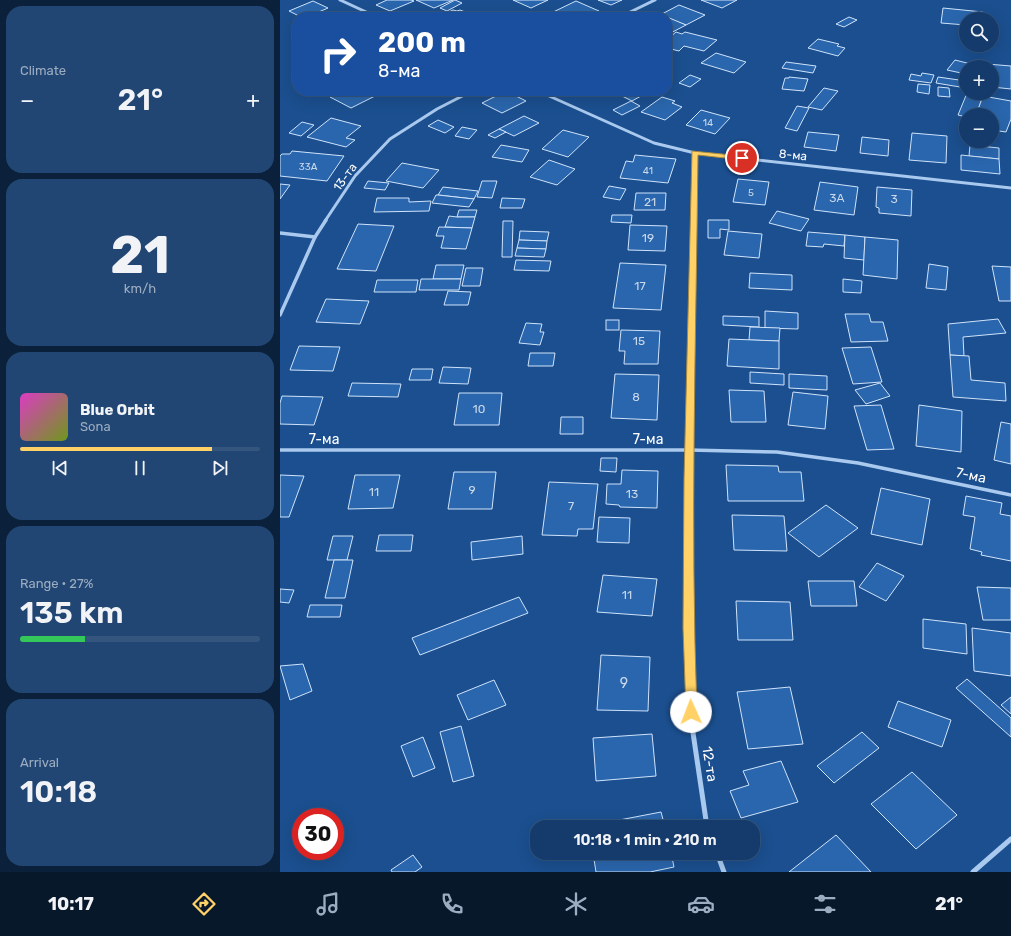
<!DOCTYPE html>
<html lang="en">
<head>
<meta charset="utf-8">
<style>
  body { margin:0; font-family:Rubik,sans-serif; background:#214673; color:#f1f3f6; height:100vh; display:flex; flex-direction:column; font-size:15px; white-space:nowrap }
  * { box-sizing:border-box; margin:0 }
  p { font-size:13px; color:#9dadc1 }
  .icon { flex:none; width:22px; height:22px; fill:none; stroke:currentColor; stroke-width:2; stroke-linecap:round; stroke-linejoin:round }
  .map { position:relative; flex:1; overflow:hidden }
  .panel { display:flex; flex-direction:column; gap:6px; padding:6px; background:#0b203b; width:280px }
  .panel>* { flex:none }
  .guide { position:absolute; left:12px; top:12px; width:380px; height:84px; border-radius:16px; box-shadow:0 4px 16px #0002,0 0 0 1px #33557e; background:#1a4fa0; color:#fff; overflow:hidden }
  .fabs { position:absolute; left:679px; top:12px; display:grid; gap:8px }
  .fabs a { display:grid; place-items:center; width:40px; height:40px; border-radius:50%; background:#143b6b; box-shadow:0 4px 16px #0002,0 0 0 1px #33557e; font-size:20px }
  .speed { position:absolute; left:12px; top:808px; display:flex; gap:8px; font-size:20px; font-weight:700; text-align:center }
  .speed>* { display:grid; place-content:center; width:52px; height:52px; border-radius:50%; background:#143b6b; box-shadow:0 4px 16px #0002,0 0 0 1px #33557e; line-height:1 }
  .speed .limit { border:6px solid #d22; background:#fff; color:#111 }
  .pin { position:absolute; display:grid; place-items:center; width:34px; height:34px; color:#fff; margin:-17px; border:2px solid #fff; border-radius:50%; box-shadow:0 1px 4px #0007 }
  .me { position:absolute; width:44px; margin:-22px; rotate:358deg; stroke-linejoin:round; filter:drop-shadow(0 0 3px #0008) }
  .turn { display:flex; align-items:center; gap:14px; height:84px; padding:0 20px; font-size:18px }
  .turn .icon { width:52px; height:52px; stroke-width:2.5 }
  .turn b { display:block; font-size:28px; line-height:34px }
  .big { font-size:30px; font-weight:600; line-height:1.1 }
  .panel .card { flex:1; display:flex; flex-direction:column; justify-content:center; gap:6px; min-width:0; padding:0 14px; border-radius:16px; background:#214673 }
  .panel .dial { align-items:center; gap:0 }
  .dial b { font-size:52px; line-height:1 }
  .song { display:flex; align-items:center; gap:12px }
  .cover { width:48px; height:48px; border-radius:6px; background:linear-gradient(135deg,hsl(310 70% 55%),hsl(80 70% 35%)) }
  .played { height:4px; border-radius:2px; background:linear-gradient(90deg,#ffd166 80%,#33557e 80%) }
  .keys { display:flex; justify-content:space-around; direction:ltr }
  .heat { display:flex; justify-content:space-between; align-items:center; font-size:22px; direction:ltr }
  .charge { height:6px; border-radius:3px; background:linear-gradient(90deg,#34c759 27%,#33557e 0) }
  .trip { position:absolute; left:250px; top:820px; width:230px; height:40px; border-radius:16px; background:#143b6b; box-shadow:0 4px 16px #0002,0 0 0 1px #33557e; font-weight:600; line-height:40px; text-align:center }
  .tabs { display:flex; height:64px; justify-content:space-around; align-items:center; background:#08182b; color:#9dadc1 }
  .tabs .icon { width:28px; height:28px }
  .tabs .selected { color:#ffd166 }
  .tabs b { font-size:18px; color:#f1f3f6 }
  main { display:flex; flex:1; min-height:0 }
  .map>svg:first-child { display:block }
</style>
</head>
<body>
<main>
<section class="panel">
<div class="card"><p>Climate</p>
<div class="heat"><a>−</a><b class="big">21°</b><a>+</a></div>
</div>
<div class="card dial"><b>21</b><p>km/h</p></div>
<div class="card">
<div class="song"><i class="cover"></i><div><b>Blue Orbit</b><p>Sona</p></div></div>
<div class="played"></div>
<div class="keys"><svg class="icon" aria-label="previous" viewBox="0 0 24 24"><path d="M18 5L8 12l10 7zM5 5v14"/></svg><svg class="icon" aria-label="pause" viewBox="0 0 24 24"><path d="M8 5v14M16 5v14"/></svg><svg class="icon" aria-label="next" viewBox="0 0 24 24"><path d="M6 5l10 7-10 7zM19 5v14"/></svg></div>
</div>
<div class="card"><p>Range · 27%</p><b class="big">135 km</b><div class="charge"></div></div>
<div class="card"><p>Arrival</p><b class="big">10:18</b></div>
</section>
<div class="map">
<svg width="731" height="872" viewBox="0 0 731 872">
  <rect width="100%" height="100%" fill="#1b4f8f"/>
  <g fill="#2a66ad" stroke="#cfe3fa">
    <path d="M107,0H131L134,1L110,11L96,5Z"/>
    <path d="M136,0H173L154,8Z"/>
    <path d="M175,0L182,3L167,11L160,8Z"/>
    <path d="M233,0H268L251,8Z"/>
    <path d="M318,0H342L331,5Z"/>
    <path d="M421,0H457L442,8Z"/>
    <path d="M33,1L48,8L27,17H21L9,11Z"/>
    <path d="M296,1L319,11L305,17H277L269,14Z"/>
    <path d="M399,5L425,15L406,25L380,15Z"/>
    <path d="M663,8L703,12V19H686V25L661,23Z"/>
    <path d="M173,10L177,11L180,10L198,17H158Z"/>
    <path d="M387,17L406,25L387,35Z"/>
    <path d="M569,17L577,20L564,27L556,24Z"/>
    <path d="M396,32L402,34L405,32L437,40L424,51L404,46L399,51L387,48V37L389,38Z"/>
    <path d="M538,39L559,44L557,46L565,48L558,56L528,48Z"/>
    <path d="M436,53L466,62L454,73L421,63Z"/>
    <path d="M675,60L699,66L686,67V74L667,70Z"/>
    <path d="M506,62L536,66L533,73L502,68Z"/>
    <path d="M707,64L731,66V89L712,87V67H707Z"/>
    <path d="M642,73L654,75L651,83L629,80L631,74L641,76Z"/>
    <path d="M410,75L421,79L410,87L399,83Z"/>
    <path d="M509,77L528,79L524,91L502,89L505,78H509Z"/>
    <path d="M658,77L686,81V88L656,83Z"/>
    <path d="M638,84L650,85L649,94L637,92Z"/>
    <path d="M658,87L669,88L670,97L658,96Z"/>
    <path d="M544,88L558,91L542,110L528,107Z"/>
    <path d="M55,91H105L71,108L50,97L59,93Z"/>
    <path d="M226,91L246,101L222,113L202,103Z"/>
    <path d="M332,91H370L352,101Z"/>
    <path d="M687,93L703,96L696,115H686V117L678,115Z"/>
    <path d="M703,96L731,101V119L726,132L712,130V115H696Z"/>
    <path d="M382,97L395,101L392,103L402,107L385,120L361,112Z"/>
    <path d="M351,101L360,106L342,115L333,110Z"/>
    <path d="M517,106L529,108L517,131L505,128Z"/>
    <path d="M421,110L450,118L435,134L406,125Z"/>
    <path d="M244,116L259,123L234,136L219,129Z"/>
    <path d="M51,118L81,126L66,138L75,140L66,147L27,137Z"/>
    <path d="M158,120L174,127L165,133L148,126Z"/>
    <path d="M22,122L34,125L21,136L9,133Z"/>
    <path d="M182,127L197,130L189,139L175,136Z"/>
    <path d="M219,129L226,132L215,138L208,135Z"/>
    <path d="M283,130L309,137L288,157L262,149Z"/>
    <path d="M528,132L559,135L556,151L524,147Z"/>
    <path d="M632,133L667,136L666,163L629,160Z"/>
    <path d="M582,137L609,140L608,156L580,153Z"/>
    <path d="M221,145L249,150L242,162L212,157Z"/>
    <path d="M690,145L719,148V159L689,156Z"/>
    <path d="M12,151L64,156L47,181L0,176V156L2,154H10Z"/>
    <path d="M355,155L396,159L388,183L340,178L346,161L353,162Z"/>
    <path d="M681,155L719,159L720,174L681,170Z"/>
    <path d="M269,160L295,169L277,185L250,177Z"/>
    <path d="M122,163L159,170L143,188L106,181Z"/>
    <path d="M458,179L489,182L485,205L453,202Z"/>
    <path d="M88,181L109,183L105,190L84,188Z"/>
    <path d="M202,181H217L212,198L197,197Z"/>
    <path d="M540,182L578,187L574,215L534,210Z"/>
    <path d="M0,184L10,185L0,199Z"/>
    <path d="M329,186L346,189L340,200L323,197Z"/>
    <path d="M163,187L198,191L194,199L158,195Z"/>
    <path d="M597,187L632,190L631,216L599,213V208L596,207Z"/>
    <path d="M356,193H386L385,210H354Z"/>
    <path d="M156,195H158L194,199L189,207L152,203Z"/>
    <path d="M97,198H129V202L151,201L149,211L94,212Z"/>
    <path d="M222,198L245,199L242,208H220Z"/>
    <path d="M179,210H197L195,217H177Z"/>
    <path d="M497,211L529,219L521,231L489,223Z"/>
    <path d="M332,215H352L351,223L331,222Z"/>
    <path d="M169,216L177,217H195L192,228L165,227Z"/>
    <path d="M428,220H449V230L440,229V238H428Z"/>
    <path d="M223,221H233L232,257H222Z"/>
    <path d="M78,224L114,226L96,271L57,269Z"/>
    <path d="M350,225L387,226L385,251L348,250Z"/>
    <path d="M159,227L192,228L186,249L161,248L164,236H156Z"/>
    <path d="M240,231L269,232L267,241L239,240Z"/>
    <path d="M448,231L482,234L479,258L444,255Z"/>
    <path d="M528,232L565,235L564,246L544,244L543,247L526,246Z"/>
    <path d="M565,235L585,237L584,260L564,258Z"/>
    <path d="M585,237L618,240L617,279L583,275Z"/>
    <path d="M239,240L267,241L266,249L237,248Z"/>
    <path d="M237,248L266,249L264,257L235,256Z"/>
    <path d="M236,260L271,261L269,271L234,270Z"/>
    <path d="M340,263L386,265L381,310L333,308Z"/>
    <path d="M649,264L668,267L666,290L646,288Z"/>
    <path d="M156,265H184L181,279H153Z"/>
    <path d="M712,266L731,267V301H719Z"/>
    <path d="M186,268H203L200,286H182Z"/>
    <path d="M470,273L512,275V290L469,288Z"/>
    <path d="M141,279H181L179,290H139Z"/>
    <path d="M563,279L582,281L581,293L563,292Z"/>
    <path d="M97,280H138L136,292H94Z"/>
    <path d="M168,291L191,292L188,305H164Z"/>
    <path d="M46,299L89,301L80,324L36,322Z"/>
    <path d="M485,311L518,313V329L485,328Z"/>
    <path d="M565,314H589L591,322H603L608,341L571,342Z"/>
    <path d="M443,316L479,317V327L443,325Z"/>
    <path d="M718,319L726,333L683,337L684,356L670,355L668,324Z"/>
    <rect x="326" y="320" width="13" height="10"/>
    <path d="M246,323L262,324L260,332H264L260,345L239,343Z"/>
    <path d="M470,327L500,328L499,341L469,340Z"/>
    <path d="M341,330L380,331L378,364H344L345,351H339Z"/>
    <path d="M449,339L499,341V369L447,366Z"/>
    <path d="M19,346L60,347L53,371L10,370Z"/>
    <path d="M591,347L602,382L573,384L562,348Z"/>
    <path d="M250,353H275L273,366H248Z"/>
    <path d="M670,355L689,356L691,380L725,383L726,401L673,397Z"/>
    <path d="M163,367L191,368L188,384L159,383Z"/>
    <path d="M132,369H153L151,380H129Z"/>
    <path d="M470,372L504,374V385L470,383Z"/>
    <path d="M335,374L379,375L377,420L331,418Z"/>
    <path d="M509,374L547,376V390L509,388Z"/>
    <path d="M72,383L121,384L118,397L68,396Z"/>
    <path d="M600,383L610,396L586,404L575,390Z"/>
    <path d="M449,390L484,391L486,422H451Z"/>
    <path d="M513,392L548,396L545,429L508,425Z"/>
    <path d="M179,393H222L219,425H174Z"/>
    <path d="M2,396L43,397L34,425L0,424V403Z"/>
    <path d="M601,405L614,449L587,450L574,406Z"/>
    <path d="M639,405L682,411L681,452L636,446Z"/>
    <path d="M281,417H303V434H280Z"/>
    <path d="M721,422L731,424V464L714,460Z"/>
    <path d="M321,458H337L336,472L320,471Z"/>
    <path d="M446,465L498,466L499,472H521L524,501H448Z"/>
    <path d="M342,470L378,471L377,508L340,507L339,505L326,504L327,484H341Z"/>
    <path d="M174,472H216L212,509H168Z"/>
    <path d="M0,475L24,476L9,517H0Z"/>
    <path d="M75,475H120L113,508L68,509Z"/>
    <path d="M269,482L318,484L313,529H298L297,536L262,535Z"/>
    <path d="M601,488L650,499L642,545L591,534Z"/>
    <path d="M686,496L722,503L720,514L731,516V561L701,555L702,552L690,549L695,517L683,515Z"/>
    <path d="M546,505L578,528L539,557L508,533Z"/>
    <path d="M452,515L504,516L507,551L454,550Z"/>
    <path d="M319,517L350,518L349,543L317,542Z"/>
    <path d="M99,535H133L131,551H96Z"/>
    <path d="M53,536H73L67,560H47Z"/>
    <path d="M242,536L243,554L192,560L191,542Z"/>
    <path d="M54,560H73L65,598H45Z"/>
    <path d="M597,563L624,576L606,601L579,587Z"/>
    <path d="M323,575L377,579L372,616L317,612Z"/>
    <path d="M528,581H574L577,606H531Z"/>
    <path d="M697,587L731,588V620H703Z"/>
    <path d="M0,589L14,590L9,603L0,602Z"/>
    <path d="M239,597L248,613L140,655L132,638Z"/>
    <path d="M456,601L510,602L513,640H458Z"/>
    <path d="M30,605H62L60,617H27Z"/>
    <path d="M643,619L686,624L687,654L643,648Z"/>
    <path d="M692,628L731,633V676L694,671Z"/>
    <path d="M321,655L370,657L368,711L317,710Z"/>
    <path d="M23,664L32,691L10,700L0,666Z"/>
    <path d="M687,679L731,718V737L676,688Z"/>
    <path d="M214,680L226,705L188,720L177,695Z"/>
    <path d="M510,687L523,744L468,749L457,692Z"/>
    <path d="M731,697V714L721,705Z"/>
    <path d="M618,701L671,720L662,747L608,727Z"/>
    <path d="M181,726L194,776L173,782L160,732Z"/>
    <path d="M582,732L599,748L554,783L537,766Z"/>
    <path d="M372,734L376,776L316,781L313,738Z"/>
    <path d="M143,737L155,768L133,777L121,746Z"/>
    <path d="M501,761L518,802L461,818L450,791L469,785L463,771Z"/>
    <path d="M632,772L677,815L636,849L591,804Z"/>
    <path d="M381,812L385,827H308V826Z"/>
    <path d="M556,835L591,872H509Z"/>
    <path d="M313,853H391L394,867L370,872H316Z"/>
    <path d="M133,855L142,867L135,872H112L111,870Z"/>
  </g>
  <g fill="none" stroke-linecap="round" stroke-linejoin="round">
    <g stroke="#a9c9ee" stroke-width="3">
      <path d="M60,0L97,17"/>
      <path d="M340,17L375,0"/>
      <path d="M258,91L374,143L415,153L731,188"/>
      <path d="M45,221L75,176L110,139L157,109L192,91"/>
      <path d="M414,221L415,153"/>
    </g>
    <g stroke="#a9c9ee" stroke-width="3.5">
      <path d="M0,233L35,237"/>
      <path d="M0,315L35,237L46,220"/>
      <path d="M0,450H409L497,452L578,463L731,495"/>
      <path d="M409,506L414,220"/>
    </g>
    <g stroke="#a9c9ee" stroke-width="5">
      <path d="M409,505L408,628L412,726L427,827"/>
      <path d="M437,853L444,872"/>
      <path d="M693,872L731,839"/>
    </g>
  </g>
  <path fill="#ffd166" stroke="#a68842" d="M412,151L462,156L466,158L462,160L418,155C416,341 410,526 417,712L415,715L411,717L407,715L406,712L403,628L404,479Z"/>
  <g text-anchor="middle" stroke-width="4" stroke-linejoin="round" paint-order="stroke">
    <g font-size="10" fill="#cad9ea">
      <text x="428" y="126">14</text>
      <text x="28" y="170">33А</text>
      <text x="368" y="174">41</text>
      <text x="471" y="196">5</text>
    </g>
    <g font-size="12" fill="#fff" stroke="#1b4f8f">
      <text transform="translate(513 155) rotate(6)" y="4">8-ма</text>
      <text transform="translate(65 177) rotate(-54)" y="4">13-та</text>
    </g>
    <g font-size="12" fill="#cad9ea">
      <text x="557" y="202">3А</text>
      <text x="614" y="203">3</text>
      <text x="370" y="206">21</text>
      <text x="368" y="242">19</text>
      <text x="360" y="290">17</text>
      <text x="359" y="345">15</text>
      <text x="356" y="401">8</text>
      <text x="199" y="413">10</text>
      <text x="192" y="494">9</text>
      <text x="94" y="496">11</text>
      <text x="352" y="498">13</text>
      <text x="291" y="510">7</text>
      <text x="347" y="599">11</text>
    </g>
    <g font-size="14" fill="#fff" stroke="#1b4f8f">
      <text x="44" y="444">7-ма</text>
      <text x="368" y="444">7-ма</text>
      <text transform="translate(691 475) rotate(12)" y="5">7-ма</text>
      <text transform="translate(430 764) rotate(81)" y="5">12-та</text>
    </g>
    <g font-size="14" fill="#cad9ea">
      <text x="344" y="688">9</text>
    </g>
  </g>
</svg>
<div class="fabs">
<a><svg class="icon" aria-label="search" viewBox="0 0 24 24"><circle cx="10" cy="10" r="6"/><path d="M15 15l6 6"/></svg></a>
<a>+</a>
<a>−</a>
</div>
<div class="speed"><div class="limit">30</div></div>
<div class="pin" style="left:462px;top:158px;background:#d93025"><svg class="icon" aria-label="arrive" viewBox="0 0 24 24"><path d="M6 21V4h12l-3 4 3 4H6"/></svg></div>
<svg class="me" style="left:411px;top:712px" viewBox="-20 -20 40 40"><circle r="19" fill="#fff"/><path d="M0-13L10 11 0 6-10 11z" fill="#ffd166"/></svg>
<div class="trip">10:18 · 1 min · 210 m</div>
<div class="guide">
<div class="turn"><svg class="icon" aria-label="right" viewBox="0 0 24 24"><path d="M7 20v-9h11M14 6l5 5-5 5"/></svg><div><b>200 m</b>8-ма</div></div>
</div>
</div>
</main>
<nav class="tabs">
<b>10:17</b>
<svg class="icon selected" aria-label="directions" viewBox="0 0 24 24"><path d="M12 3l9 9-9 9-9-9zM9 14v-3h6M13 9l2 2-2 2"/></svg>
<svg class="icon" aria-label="music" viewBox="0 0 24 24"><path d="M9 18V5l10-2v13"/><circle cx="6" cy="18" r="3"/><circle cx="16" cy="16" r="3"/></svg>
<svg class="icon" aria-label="phone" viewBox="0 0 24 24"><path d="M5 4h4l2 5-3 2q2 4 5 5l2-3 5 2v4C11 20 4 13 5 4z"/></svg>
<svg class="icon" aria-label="climate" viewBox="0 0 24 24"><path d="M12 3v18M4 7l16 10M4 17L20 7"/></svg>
<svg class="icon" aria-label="car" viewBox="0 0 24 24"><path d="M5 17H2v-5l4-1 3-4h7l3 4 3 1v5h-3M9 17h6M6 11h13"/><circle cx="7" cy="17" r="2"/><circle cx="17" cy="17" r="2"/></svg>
<svg class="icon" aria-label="filters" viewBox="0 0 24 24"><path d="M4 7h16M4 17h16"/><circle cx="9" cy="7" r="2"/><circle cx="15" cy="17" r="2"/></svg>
<b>21°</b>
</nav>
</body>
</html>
